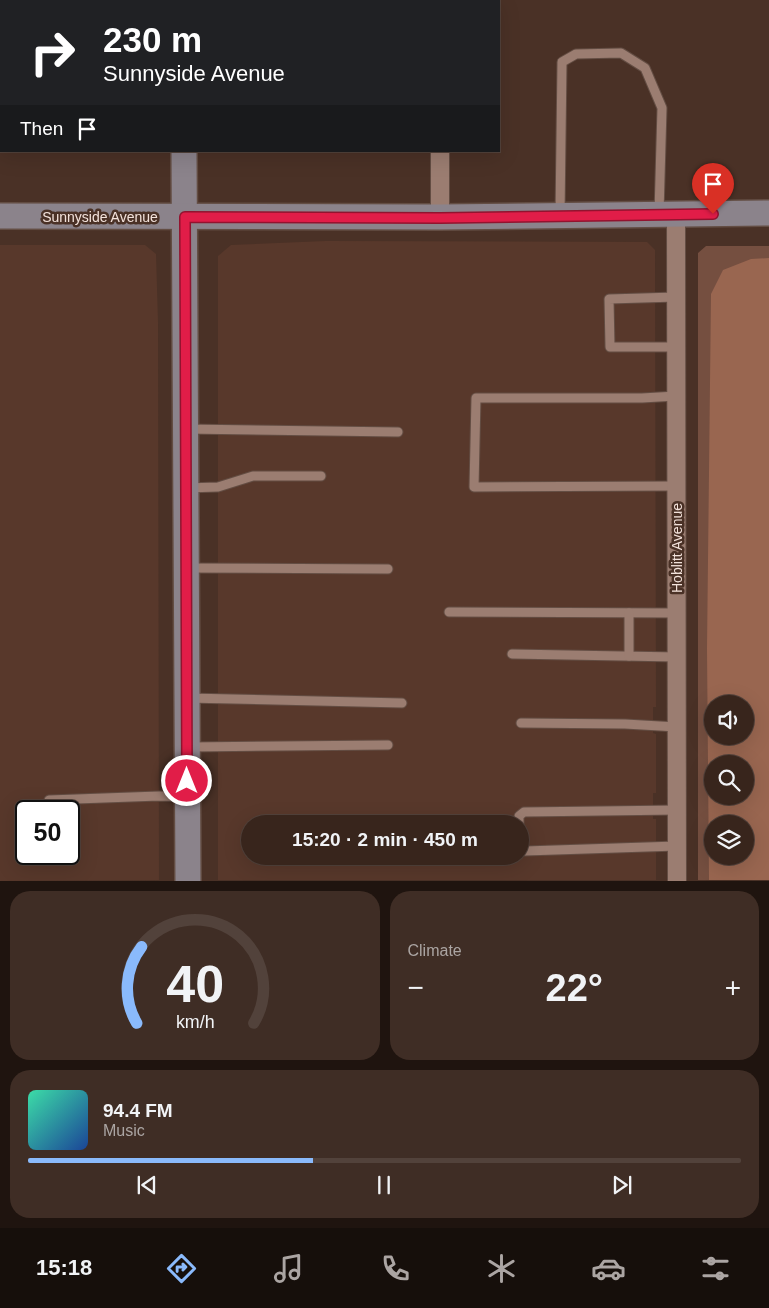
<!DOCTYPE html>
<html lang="en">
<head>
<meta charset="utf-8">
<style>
  body { margin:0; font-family:Arial,sans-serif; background:#3f2d25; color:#f1f3f6; height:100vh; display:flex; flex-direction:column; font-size:19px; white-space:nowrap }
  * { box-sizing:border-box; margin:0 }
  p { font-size:16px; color:#aba5a3 }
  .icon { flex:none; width:28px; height:28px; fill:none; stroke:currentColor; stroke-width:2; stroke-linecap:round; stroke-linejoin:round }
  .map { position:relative; height:881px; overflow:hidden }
  .details { display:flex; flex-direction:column; gap:10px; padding:10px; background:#1f140f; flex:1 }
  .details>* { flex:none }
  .top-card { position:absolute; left:0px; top:0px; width:500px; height:152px; box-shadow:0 5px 20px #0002,0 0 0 1px #52423b; background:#202124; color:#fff; overflow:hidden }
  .controls { position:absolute; left:704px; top:695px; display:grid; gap:10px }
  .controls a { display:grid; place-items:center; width:50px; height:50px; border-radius:50%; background:#38251c; box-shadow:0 5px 20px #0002,0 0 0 1px #52423b; font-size:25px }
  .speed { position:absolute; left:15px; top:800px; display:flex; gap:10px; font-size:25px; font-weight:700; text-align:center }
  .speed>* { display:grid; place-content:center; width:65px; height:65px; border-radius:50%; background:#38251c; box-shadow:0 5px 20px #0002,0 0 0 1px #52423b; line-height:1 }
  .speed .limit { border:2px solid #111; border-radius:8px; background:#fff; color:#111 }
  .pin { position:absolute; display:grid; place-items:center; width:42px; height:42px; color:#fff; margin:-51px -21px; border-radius:50% 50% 50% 0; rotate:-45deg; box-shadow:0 0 5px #0007 }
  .pin .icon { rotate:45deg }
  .me { position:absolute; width:55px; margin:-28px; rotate:0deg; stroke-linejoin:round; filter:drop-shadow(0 0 4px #0008) }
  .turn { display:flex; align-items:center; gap:18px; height:105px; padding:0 20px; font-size:22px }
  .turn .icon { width:65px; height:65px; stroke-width:2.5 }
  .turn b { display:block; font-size:35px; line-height:42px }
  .then { display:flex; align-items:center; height:48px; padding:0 20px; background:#0003; gap:10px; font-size:19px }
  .big { font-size:38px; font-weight:800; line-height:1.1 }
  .details .tile { flex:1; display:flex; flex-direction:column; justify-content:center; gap:8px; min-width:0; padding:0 18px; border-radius:20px; background:#3f2d25 }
  .details .dial { align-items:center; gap:0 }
  .dial svg { height:130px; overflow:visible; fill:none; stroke:#52423b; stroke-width:7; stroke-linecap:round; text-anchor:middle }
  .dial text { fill:#f1f3f6; stroke:none }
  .song { display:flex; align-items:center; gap:15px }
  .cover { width:60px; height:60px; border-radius:8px; background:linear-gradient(135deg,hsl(160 70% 55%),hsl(220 70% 35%)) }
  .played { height:5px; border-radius:2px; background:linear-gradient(90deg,#8abafc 40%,#52423b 40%) }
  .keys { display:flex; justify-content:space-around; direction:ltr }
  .heat { display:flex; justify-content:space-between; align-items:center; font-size:28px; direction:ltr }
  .details .tiles { flex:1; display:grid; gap:10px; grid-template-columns:1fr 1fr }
  .tile:last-child { grid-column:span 2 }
  .trip { position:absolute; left:241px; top:815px; width:288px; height:50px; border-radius:25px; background:#38251c; box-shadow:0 5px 20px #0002,0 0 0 1px #52423b; font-weight:800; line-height:50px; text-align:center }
  .menu { display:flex; height:80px; justify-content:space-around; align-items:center; background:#160f0b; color:#aba5a3 }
  .menu .icon { width:35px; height:35px }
  .menu .selected { color:#8abafc }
  .menu b { font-size:22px; color:#f1f3f6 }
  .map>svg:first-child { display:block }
</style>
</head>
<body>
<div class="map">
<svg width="769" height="881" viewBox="0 0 769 881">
  <rect width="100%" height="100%" fill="#4a3126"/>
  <g fill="#58382b" fill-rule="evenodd">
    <path d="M326,241L647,242L655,250L656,707H653V733L656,734V793H653V819H656V880H218V256L231,245ZM250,824H520V856H250Z"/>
    <path d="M0,245H145L156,254L158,322L159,880L0,881ZM26,811H69V854H26Z"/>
  </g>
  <path fill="#754f40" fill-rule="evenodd" d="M706,246H769V880H698V253ZM712,704H745V736H712ZM712,764H745V796H712ZM712,824H745V856H712Z"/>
  <path fill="#996650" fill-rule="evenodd" d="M769,258V880H709L707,649L711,294L723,270L751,259ZM712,704H745V736H712ZM712,764H745V796H712ZM712,824H745V856H712Z"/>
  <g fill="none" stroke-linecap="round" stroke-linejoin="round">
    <g stroke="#634d43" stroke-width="11">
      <g id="service">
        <path d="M133,0V1"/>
        <path d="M560,214L562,62L576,54L621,53L645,68L662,108L659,213"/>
        <path d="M676,297L609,299L610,347H676"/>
        <path d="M676,396L642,398H476L474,487L677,486"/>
        <path d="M186,429L398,432"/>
        <path d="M186,488L218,487L253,476H321"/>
        <path d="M187,568L388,569"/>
        <path d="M449,612L677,613"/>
        <path d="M512,654L677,657"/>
        <path d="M629,656V613"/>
        <path d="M187,698L402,703"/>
        <path d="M521,723L625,724L677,727"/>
        <path d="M190,747L388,745"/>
        <path d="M49,800L159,796L187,797"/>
        <path d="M519,824V816L524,812L677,810"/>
        <path d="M520,848L525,851L677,846"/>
      </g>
    </g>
    <g stroke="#634d43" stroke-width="20">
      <g id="minor">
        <path d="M440,0V1"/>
        <path d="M440,151V217"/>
        <path d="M676,215L677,881"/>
      </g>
    </g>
    <g stroke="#634d43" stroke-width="28">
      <g id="secondary">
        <path d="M183,1V0"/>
        <path d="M184,151L188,881"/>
        <path d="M0,216L440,217L769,213"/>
      </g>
    </g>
    <use href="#service" stroke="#9b7d71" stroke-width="9"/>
    <use href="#minor" stroke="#9b7d71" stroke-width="18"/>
    <use href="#secondary" stroke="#8b838b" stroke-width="25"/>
  </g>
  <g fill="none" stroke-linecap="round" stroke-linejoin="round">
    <g stroke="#92132f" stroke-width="12">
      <path id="route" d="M187,781L185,217L440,218L713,214"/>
    </g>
    <use href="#route" stroke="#e11d48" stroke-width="9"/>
  </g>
  <g text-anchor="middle" stroke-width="5" stroke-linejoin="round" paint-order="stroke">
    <g font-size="14" fill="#f3e2db" stroke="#4a3126">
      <text x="100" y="222">Sunnyside Avenue</text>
      <text transform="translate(677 548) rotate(-90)" y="5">Hoblitt Avenue</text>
    </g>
  </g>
</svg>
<div class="controls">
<a><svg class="icon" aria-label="sound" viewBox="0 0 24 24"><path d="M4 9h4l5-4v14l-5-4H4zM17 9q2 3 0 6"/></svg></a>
<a><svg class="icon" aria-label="search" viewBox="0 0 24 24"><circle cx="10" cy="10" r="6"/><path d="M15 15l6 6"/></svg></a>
<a><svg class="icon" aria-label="layers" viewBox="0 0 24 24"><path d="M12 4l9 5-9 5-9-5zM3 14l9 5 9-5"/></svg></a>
</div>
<div class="speed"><div class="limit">50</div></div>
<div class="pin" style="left:713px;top:214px;background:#d93025"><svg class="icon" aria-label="arrive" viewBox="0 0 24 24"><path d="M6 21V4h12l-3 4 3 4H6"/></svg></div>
<svg class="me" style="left:187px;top:781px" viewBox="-20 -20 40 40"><circle r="17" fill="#e11d48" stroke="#fff" stroke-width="3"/><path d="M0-11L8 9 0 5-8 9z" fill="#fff"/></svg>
<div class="trip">15:20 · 2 min · 450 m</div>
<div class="top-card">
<div class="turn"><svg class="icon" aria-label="right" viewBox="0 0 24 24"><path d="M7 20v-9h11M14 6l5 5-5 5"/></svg><div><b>230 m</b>Sunnyside Avenue</div></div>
<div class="then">Then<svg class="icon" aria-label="arrive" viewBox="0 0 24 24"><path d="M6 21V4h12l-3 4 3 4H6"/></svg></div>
</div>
</div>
<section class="details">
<div class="tiles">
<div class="tile dial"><svg viewBox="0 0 100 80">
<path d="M14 69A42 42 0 1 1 86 69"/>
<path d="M14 69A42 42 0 0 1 17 22" stroke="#8abafc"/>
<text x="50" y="56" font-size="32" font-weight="700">40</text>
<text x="50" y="72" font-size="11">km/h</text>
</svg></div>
<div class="tile"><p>Climate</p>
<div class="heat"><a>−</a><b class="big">22°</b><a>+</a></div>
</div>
<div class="tile">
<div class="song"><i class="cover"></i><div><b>94.4 FM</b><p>Music</p></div></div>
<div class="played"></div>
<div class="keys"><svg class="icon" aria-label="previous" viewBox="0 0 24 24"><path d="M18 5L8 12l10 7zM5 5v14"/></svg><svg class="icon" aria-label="pause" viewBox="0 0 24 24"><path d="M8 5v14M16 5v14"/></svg><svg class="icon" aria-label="next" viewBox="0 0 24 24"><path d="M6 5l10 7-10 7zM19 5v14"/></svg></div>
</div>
</div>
</section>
<nav class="menu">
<b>15:18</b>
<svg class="icon selected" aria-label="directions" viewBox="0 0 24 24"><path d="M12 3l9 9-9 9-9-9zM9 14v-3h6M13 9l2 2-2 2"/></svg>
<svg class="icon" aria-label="music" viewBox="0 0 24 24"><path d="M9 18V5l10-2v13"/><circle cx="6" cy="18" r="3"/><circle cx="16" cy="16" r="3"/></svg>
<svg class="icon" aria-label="phone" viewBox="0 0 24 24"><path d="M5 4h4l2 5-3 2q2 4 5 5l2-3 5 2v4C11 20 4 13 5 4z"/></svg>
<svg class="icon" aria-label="climate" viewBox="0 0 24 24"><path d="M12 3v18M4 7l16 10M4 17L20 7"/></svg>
<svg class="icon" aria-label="car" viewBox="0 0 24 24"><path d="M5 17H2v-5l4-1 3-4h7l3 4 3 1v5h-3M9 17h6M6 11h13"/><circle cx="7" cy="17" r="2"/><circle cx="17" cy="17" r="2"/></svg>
<svg class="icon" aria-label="filters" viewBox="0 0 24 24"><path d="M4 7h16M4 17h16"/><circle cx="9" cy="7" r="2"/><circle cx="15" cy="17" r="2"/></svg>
</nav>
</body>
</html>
